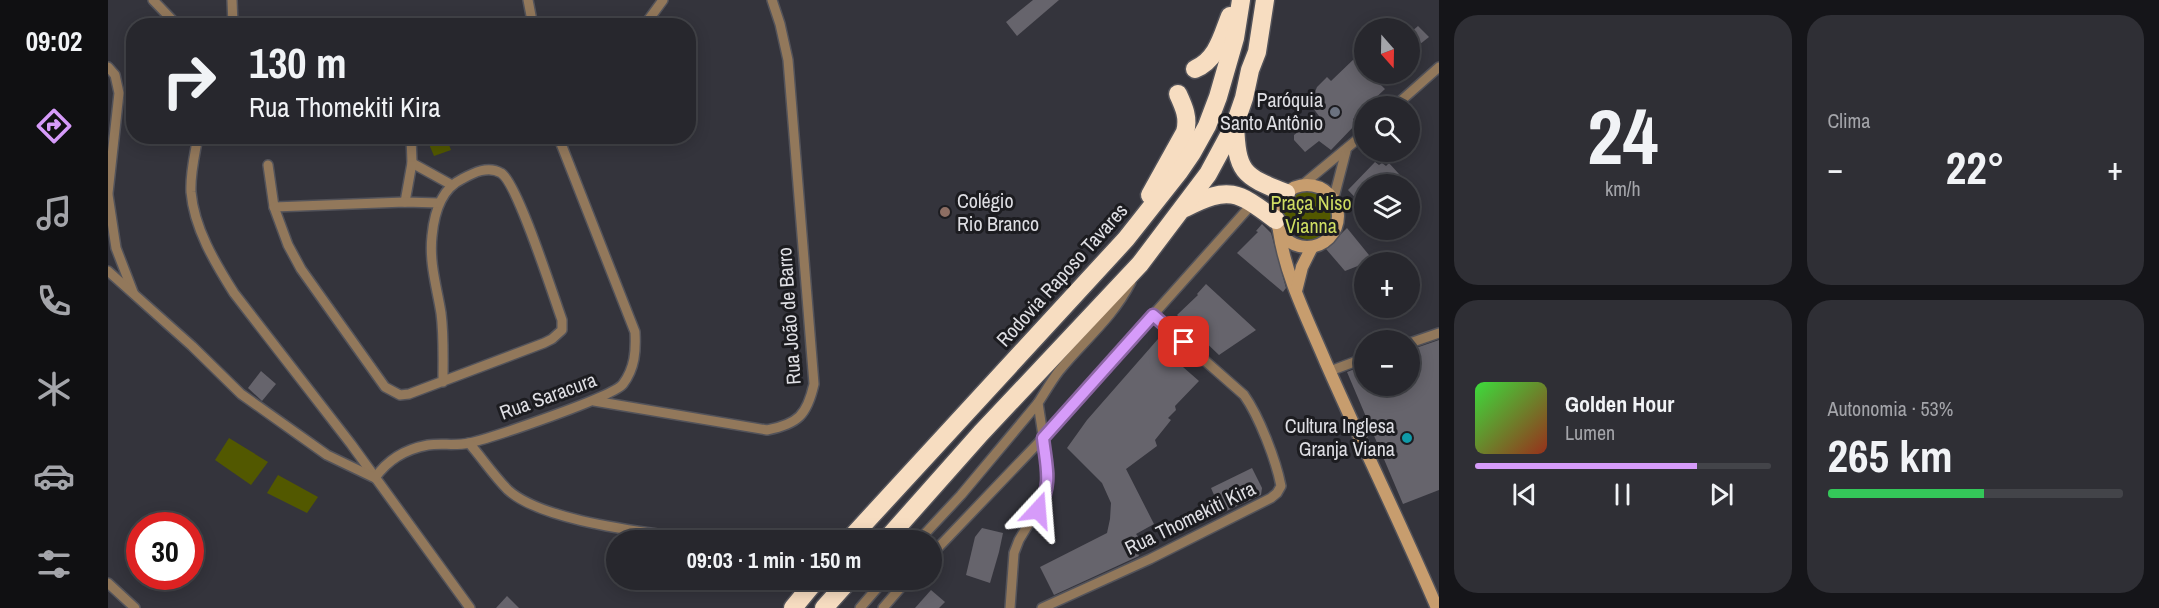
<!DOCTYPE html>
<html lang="pt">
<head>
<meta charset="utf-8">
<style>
  body { margin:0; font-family:"Archivo Narrow",sans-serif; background:#2f2f35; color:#f1f3f6; height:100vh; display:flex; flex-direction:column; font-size:22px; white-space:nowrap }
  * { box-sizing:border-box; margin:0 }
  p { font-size:20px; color:#a4a5aa }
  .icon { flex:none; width:33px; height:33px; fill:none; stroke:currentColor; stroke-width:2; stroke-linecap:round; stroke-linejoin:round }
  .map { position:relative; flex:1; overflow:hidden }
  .drawer { display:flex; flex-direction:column; gap:15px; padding:15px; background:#151519; width:720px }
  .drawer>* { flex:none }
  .guide { position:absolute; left:18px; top:18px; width:570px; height:126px; border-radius:24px; box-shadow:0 3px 15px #0003,0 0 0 2px #434449; background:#27272d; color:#f1f3f6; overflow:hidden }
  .needle { width:39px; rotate:160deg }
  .controls { position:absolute; left:1246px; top:18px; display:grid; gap:12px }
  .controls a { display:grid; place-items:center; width:66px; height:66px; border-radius:50%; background:#27272d; box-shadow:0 3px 15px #0003,0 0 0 2px #434449; font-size:30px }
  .speed { position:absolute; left:18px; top:512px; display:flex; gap:12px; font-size:30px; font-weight:700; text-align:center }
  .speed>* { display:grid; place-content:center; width:78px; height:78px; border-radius:50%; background:#27272d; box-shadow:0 3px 15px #0003,0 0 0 2px #434449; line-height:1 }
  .speed .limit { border:9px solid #d22; background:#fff; color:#111 }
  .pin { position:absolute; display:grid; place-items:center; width:51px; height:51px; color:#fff; margin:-26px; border-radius:12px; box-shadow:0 3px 9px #0006 }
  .me { position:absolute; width:66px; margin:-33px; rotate:19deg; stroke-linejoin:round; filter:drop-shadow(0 0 4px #0008) }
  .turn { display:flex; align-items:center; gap:21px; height:126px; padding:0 24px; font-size:27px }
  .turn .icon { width:78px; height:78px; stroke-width:2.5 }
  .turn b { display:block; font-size:42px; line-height:51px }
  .big { font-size:45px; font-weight:800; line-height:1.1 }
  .drawer .card { flex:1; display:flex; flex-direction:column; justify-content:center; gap:9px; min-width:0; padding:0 21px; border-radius:24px; background:#2f2f35 }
  .drawer .dial { align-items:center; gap:0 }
  .dial b { font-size:78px; line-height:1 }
  .song { display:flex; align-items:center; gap:18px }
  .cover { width:72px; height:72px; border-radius:9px; background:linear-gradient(135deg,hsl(120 70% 55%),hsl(10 70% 35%)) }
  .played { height:6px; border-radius:3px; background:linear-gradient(90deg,#d69bf9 75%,#434449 75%) }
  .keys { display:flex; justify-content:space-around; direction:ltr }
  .heat { display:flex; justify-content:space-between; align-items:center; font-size:33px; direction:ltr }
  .charge { height:9px; border-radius:4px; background:linear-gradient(90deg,#34c759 53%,#434449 0) }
  .drawer .tiles { flex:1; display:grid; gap:15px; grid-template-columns:repeat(2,1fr) }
  .trip { position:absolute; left:498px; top:530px; width:336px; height:60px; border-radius:30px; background:#27272d; box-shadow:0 3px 15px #0003,0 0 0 2px #434449; font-weight:800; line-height:60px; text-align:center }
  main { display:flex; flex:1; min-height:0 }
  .dock { display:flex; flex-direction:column; width:108px; justify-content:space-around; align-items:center; background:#101012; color:#a4a5aa }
  .dock .icon { width:42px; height:42px }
  .dock .active { color:#d69bf9 }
  .dock b { font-size:27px; color:#f1f3f6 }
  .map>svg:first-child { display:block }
</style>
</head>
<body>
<main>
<nav class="dock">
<b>09:02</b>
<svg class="icon active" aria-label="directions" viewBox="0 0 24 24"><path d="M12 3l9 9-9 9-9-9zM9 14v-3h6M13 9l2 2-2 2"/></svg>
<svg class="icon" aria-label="music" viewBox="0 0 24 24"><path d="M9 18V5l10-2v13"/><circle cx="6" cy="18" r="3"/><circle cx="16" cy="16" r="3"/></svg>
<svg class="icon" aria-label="phone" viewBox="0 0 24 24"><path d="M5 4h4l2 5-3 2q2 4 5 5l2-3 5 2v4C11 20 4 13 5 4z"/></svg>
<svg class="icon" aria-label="climate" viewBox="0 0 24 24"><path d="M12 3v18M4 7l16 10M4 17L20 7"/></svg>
<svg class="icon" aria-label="car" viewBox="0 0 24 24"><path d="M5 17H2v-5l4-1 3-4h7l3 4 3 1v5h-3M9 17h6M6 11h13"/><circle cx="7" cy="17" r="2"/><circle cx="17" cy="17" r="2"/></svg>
<svg class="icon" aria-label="filters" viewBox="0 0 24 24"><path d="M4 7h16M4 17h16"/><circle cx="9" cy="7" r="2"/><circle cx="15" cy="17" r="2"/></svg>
</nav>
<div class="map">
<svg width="1331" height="608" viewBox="0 0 1331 608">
  <rect width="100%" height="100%" fill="#34343c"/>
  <g fill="#525800">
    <path d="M318,137H338L343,150L326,156Z"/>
    <path d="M1204,189C1264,200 1198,283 1171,209C1178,196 1190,191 1204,189Z"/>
    <path d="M121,438L160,462L143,485L107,460Z"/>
    <path d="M170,475L210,497L199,513L159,493Z"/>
  </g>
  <g fill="#66646c">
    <path d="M925,0H951L909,36L898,22Z"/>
    <path d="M1310,26L1321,37L1302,52V33Z"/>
    <path d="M1247,58L1257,68V74H1262L1277,89L1245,119L1248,124L1223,150L1211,141L1197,152L1186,140V135L1211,116L1202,104L1209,87L1219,77L1223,81Z"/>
    <path d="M1267,162L1271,165L1274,163L1278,166L1281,163L1300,184H1257V208L1240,190Z"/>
    <path d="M1154,224L1163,233L1178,288L1175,292L1129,253L1150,232L1148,231Z"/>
    <path d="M1239,228L1265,260L1237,271L1218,249Z"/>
    <path d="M1098,284L1148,330L1111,355L1069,315L1090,295L1089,294Z"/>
    <path d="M1050,339L1077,364L1075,367L1091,381L1067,406L1068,410L1060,418L1063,420L1047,440L1049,446L1018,469L1046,524L1028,534L1033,540L1025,543L1031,556L946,595L932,567L999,533L1002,519L1003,503L994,483L959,448L979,420Z"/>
    <path d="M1331,340V490L1295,504L1239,372L1257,365V386H1302V350Z"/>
    <path d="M153,371L168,384L154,401L140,388Z"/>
    <path d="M1144,468L1154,488L1153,495L1114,513L1103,488Z"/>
    <path d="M874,528L895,533L891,552L882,583L858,575L867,537Z"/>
    <path d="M823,590L837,602L831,608H807Z"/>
    <path d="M399,596L411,608H388Z"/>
  </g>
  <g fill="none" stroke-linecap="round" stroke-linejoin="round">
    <g stroke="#53535a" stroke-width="12">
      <g id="street">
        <path d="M45,0L70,26"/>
        <path d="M124,0L125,26"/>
        <path d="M420,0L425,26"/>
        <path d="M536,26L555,0"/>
        <path d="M0,67L7,75L11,93L0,193"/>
        <path d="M1287,106L1331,67"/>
        <path d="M90,136C87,154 82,173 83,192C86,228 107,263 126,293L243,444L362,608"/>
        <path d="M304,163L342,184"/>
        <path d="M160,165L166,207L180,245L193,269L277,387L292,395L301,394L436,343L444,339L454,330V320C445,295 409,182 393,173C380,165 365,173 354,179C333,189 326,214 324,236C321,263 329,288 333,313C336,336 335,359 335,382"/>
        <path d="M1193,186L1257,133"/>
        <path d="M0,195L8,248L25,292"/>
        <path d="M1225,201L1238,151"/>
        <path d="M297,202L304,163L303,136"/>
        <path d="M166,207L297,202L331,203"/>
        <path d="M0,271L84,346L133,394L219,455L267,478C280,459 298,449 320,445C333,443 348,446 361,443C383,438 505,397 515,384C527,368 528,351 527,332L450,136"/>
        <path d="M1302,343L1331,333"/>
        <path d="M1222,371L1257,358"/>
        <path d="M486,401L659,430C690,424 699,415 706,384L680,60L672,24L664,0"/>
        <path d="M361,443C374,458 386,476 400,490C432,519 521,530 564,536"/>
        <path d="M811,540L853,495L930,403"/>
        <path d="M824,554L935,438L1145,203"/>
        <path d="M0,583L27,608"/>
        <path d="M752,608L777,579"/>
        <path d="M775,608L800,579"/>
        <path d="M902,608L906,553L911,540L935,500L941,474L930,403C937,392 944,380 951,371C976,340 1004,319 1023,282"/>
        <path d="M934,608L1042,559L1163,498L1169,493L1173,486C1168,460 1151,416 1136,395L1045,315"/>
      </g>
    </g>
    <g stroke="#53535a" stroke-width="15">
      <g id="secondary">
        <circle cx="1199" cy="216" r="31"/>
        <path d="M1171,231C1178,278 1200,320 1218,363C1254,445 1294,526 1329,608"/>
        <path d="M1188,291L1194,267L1204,247"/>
      </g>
    </g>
    <g stroke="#53535a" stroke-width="21">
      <g id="highway">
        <path d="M1087,69C1109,60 1114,36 1122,16"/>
        <path d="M1127,124C1129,172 1134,176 1178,193"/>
        <path d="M1042,195L1077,132C1081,118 1076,107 1070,94"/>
        <path d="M1077,208C1122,185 1130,192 1168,220"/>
        <path d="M741,540L1018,239L1071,172L1084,153L1099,126L1110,97L1127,38L1133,0"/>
        <path d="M778,540L873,433L1032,264L1100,174L1127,124L1136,98L1142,70L1149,52L1157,0"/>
        <path d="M685,608L709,579"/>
        <path d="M716,608L742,579"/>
      </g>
    </g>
    <use href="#street" stroke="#92785b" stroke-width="9"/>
    <use href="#secondary" stroke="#c79d6e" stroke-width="12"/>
    <use href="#highway" stroke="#f7ddc1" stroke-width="18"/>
  </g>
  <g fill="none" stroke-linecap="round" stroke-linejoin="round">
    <g stroke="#8b65a2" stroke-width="15">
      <path id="route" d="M930,510C945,484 938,466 935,438L1045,315L1076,342"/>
    </g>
    <use href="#route" stroke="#d69bf9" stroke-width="10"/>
  </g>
  <circle fill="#6b7280" stroke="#1c1c20" stroke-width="2" cx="1227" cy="112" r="6"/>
  <circle fill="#8d6e63" stroke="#1c1c20" stroke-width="2" cx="837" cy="212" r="6"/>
  <circle fill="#0f9aa8" stroke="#1c1c20" stroke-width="2" cx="1299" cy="438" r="6"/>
  <g text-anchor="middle" stroke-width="6" stroke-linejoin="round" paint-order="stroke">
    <g font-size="20" fill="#dedee3" stroke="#1c1c20" text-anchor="end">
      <text x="1215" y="107">Paróquia<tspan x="1215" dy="23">Santo Antônio</tspan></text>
      <text x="849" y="208" text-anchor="start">Colégio<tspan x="849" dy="23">Rio Branco</tspan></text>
      <text x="1287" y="433">Cultura Inglesa<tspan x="1287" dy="23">Granja Viana</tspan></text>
    </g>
    <g font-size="20" fill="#cfdd62" stroke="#1c1c20">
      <text x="1203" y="210">Praça Niso<tspan x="1203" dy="23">Vianna</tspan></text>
    </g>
    <g font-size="20" fill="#dedee3" stroke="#1c1c20">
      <text transform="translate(954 275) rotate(-48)" y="7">Rodovia Raposo Tavares</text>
      <text transform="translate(681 316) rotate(-94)" y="7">Rua João de Barro</text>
      <text transform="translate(440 396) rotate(-20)" y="7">Rua Saracura</text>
      <text transform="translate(1082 518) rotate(-26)" y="7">Rua Thomekiti Kira</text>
    </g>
  </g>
</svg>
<div class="controls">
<a><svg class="needle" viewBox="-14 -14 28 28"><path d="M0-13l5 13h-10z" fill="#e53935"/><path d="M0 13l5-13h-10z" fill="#a4a5aa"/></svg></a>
<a><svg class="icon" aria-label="search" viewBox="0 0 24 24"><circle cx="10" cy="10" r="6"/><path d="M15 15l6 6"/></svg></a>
<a><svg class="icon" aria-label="layers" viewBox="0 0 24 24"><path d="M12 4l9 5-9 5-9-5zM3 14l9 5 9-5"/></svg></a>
<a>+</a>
<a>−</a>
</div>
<div class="speed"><div class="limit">30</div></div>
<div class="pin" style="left:1076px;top:342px;background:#d93025"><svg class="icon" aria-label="arrive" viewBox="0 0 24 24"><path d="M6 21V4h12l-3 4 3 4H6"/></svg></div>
<svg class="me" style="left:930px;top:510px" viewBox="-20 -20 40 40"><path d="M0-17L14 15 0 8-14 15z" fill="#d69bf9" stroke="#fff" stroke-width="4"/></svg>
<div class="trip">09:03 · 1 min · 150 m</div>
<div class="guide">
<div class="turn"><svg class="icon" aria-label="right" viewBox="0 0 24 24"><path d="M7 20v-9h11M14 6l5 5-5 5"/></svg><div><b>130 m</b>Rua Thomekiti Kira</div></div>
</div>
</div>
<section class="drawer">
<div class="tiles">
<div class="card dial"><b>24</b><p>km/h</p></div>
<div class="card"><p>Clima</p>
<div class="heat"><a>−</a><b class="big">22°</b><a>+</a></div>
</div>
<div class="card">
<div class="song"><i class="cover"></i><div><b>Golden Hour</b><p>Lumen</p></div></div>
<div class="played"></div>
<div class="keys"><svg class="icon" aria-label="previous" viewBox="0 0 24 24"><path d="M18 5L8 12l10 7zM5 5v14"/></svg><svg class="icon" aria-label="pause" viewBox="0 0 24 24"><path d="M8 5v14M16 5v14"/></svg><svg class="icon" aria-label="next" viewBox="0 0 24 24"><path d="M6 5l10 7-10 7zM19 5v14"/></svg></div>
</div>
<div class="card"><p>Autonomia · 53%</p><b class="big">265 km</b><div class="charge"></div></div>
</div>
</section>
</main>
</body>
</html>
